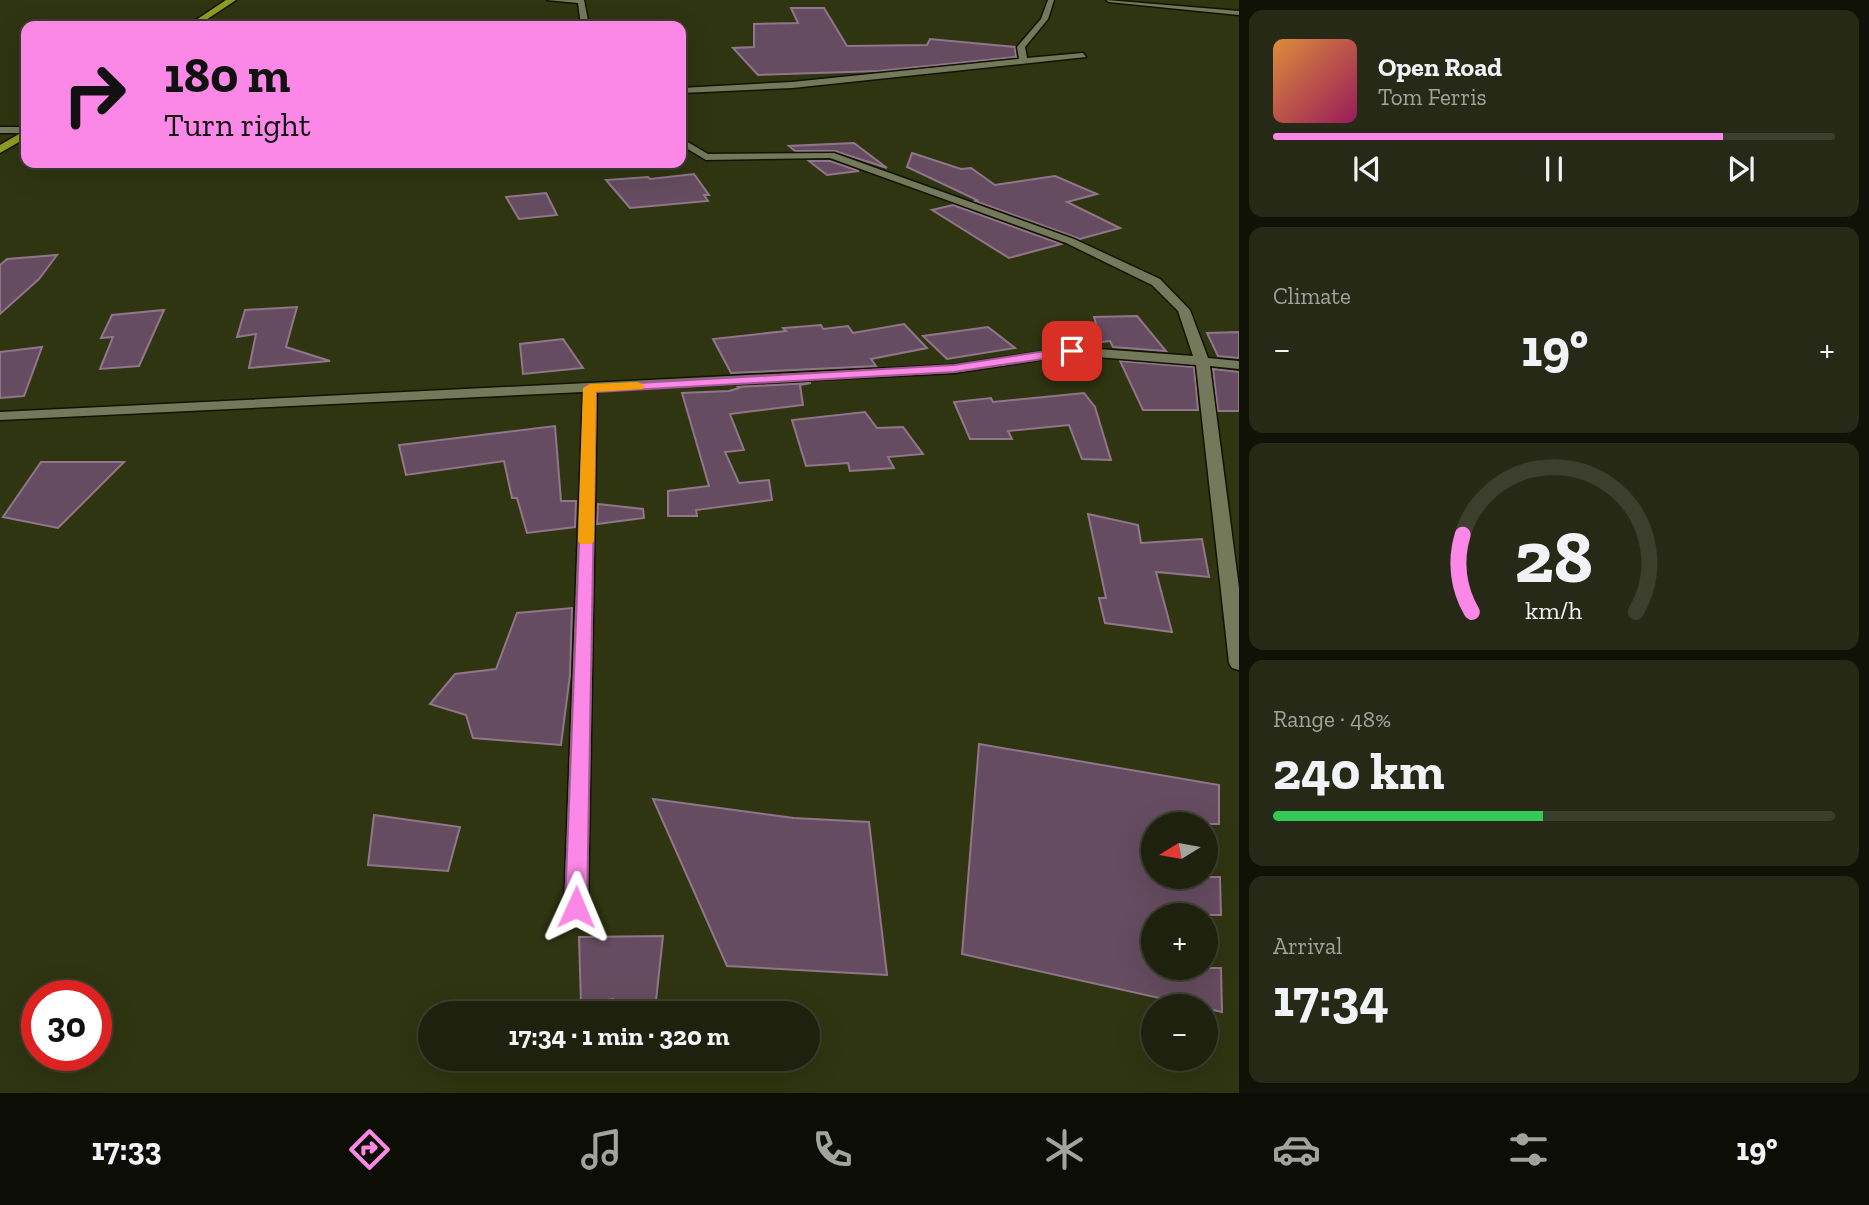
<!DOCTYPE html>
<html lang="en">
<head>
<meta charset="utf-8">
<style>
  body { margin:0; font-family:"Zilla Slab",serif; background:#262916; color:#f1f3f6; height:100vh; display:flex; flex-direction:column; font-size:26px; white-space:nowrap }
  * { box-sizing:border-box; margin:0 }
  p { font-size:23px; color:#a1a39d }
  .icon { flex:none; width:38px; height:38px; fill:none; stroke:currentColor; stroke-width:2; stroke-linecap:round; stroke-linejoin:round }
  .map { position:relative; flex:1; overflow:hidden }
  .sheet { display:flex; flex-direction:column; gap:10px; padding:10px; background:#101207; width:630px }
  .sheet>* { flex:none }
  .hud { position:absolute; left:21px; top:21px; width:665px; height:147px; border-radius:14px; box-shadow:0 7px 28px #0002,0 0 0 2px #3c3e2e; background:#fb87e6; color:#111; overflow:hidden }
  .needle { width:46px; rotate:259deg }
  .buttons { position:absolute; left:1141px; top:812px; display:grid; gap:14px }
  .buttons a { display:grid; place-items:center; width:77px; height:77px; border-radius:50%; background:#1e210d; box-shadow:0 7px 28px #0002,0 0 0 2px #3c3e2e; font-size:35px }
  .speed { position:absolute; left:21px; top:980px; display:flex; gap:14px; font-size:35px; font-weight:700; text-align:center }
  .speed>* { display:grid; place-content:center; width:91px; height:91px; border-radius:50%; background:#1e210d; box-shadow:0 7px 28px #0002,0 0 0 2px #3c3e2e; line-height:1 }
  .speed .limit { border:10px solid #d22; background:#fff; color:#111 }
  .pin { position:absolute; display:grid; place-items:center; width:60px; height:60px; color:#fff; margin:-30px; border-radius:14px; box-shadow:0 4px 10px #0006 }
  .me { position:absolute; width:77px; margin:-38px; rotate:1deg; stroke-linejoin:round; filter:drop-shadow(0 0 5px #0008) }
  .turn { display:flex; align-items:center; gap:24px; height:147px; padding:0 28px; font-size:32px }
  .turn .icon { width:91px; height:91px; stroke-width:2.5 }
  .turn b { display:block; font-size:49px; line-height:60px }
  .big { font-size:52px; font-weight:700; line-height:1.1 }
  .sheet .card { flex:1; display:flex; flex-direction:column; justify-content:center; gap:10px; min-width:0; padding:0 24px; border-radius:14px; background:#262916 }
  .sheet .dial { align-items:center; gap:0 }
  .dial svg { height:182px; overflow:visible; fill:none; stroke:#3c3e2e; stroke-width:7; stroke-linecap:round; text-anchor:middle }
  .dial text { fill:#f1f3f6; stroke:none }
  .song { display:flex; align-items:center; gap:21px }
  .cover { width:84px; height:84px; border-radius:10px; background:linear-gradient(135deg,hsl(30 70% 55%),hsl(330 70% 35%)) }
  .played { height:7px; border-radius:4px; background:linear-gradient(90deg,#fb87e6 80%,#3c3e2e 80%) }
  .keys { display:flex; justify-content:space-around; direction:ltr }
  .heat { display:flex; justify-content:space-between; align-items:center; font-size:38px; direction:ltr }
  .charge { height:10px; border-radius:5px; background:linear-gradient(90deg,#34c759 48%,#3c3e2e 0) }
  .trip { position:absolute; left:418px; top:1001px; width:402px; height:70px; border-radius:35px; background:#1e210d; box-shadow:0 7px 28px #0002,0 0 0 2px #3c3e2e; font-weight:700; line-height:70px; text-align:center }
  .menu { display:flex; height:112px; justify-content:space-around; align-items:center; background:#0c0d05; color:#a1a39d }
  .menu .icon { width:49px; height:49px }
  .menu .current { color:#fb87e6 }
  .menu b { font-size:32px; color:#f1f3f6 }
  main { display:flex; flex:1; min-height:0 }
  .map>svg:first-child { display:block }
</style>
</head>
<body>
<main>
<div class="map">
<svg width="1239" height="1093" viewBox="0 0 1239 1093">
  <rect width="100%" height="100%" fill="#282c11"/>
  <path fill="#2f3411" fill-rule="evenodd" d="M0,0H1239V1093H0ZM26,26H681V163H26ZM1153,824H1206V877H1153ZM1153,915H1206V968H1153ZM37,996H96V1055H37ZM1153,1006H1206V1059H1153ZM430,1013H808V1059H430Z"/>
  <g fill="#654c60" stroke="#91768a" stroke-width="2">
    <path d="M791,8H824L847,46L927,45L930,39L1015,47L1016,57L879,71L758,75L733,48L754,47V24L798,23Z"/>
    <path d="M854,143L887,168L835,151H795L789,146Z"/>
    <path d="M912,153L961,169L971,168L995,185L1055,176L1097,194L1067,202L1120,228L1080,239L975,201L977,200L907,167Z"/>
    <path d="M809,161H830L859,171L827,175Z"/>
    <path d="M694,174L709,195H704L708,201L630,208L606,180L648,177L650,179Z"/>
    <path d="M546,193L557,215L519,219L506,197Z"/>
    <path d="M953,205L1061,244L1009,258L932,210Z"/>
    <path d="M57,255L39,279L0,314V265L7,259Z"/>
    <path d="M297,307L286,347L330,361L249,368L256,334L237,337L245,310Z"/>
    <path d="M164,310L139,366L100,369L113,337L101,338L112,315Z"/>
    <path d="M1137,316L1166,351L1113,347L1110,341L1101,342L1094,317Z"/>
    <path d="M904,324L927,348L871,359L876,366L731,373L713,339L786,331L783,328L821,325L823,329L848,326L853,333Z"/>
    <path d="M988,327L1015,348L947,359L923,336Z"/>
    <path d="M1239,332V358L1218,356L1207,333Z"/>
    <path d="M563,339L583,368L523,374L520,344Z"/>
    <path d="M42,347L24,396L0,398V352Z"/>
    <path d="M1120,361L1194,367L1198,410H1143Z"/>
    <path d="M1213,369L1239,372V411H1218Z"/>
    <path d="M811,383L800,385L803,405L730,414L744,450L725,452L739,483L769,480L772,500L696,510L697,516H668V491L709,486L682,393L729,391L739,388L738,387Z"/>
    <path d="M1084,393L1095,407L1111,460L1082,459L1069,425L1008,431L1012,439H970L954,402L991,398L993,402Z"/>
    <path d="M865,412L877,428L903,427L923,454L888,457L894,468L850,471L848,463L806,466L792,420Z"/>
    <path d="M555,426L561,501H576L575,527L527,533L517,498H512L504,461L406,475L399,445Z"/>
    <path d="M41,462H124L58,528L3,517Z"/>
    <path d="M598,504L643,509L644,518L597,524Z"/>
    <path d="M1088,514L1138,525L1141,543L1202,539L1209,577L1156,572L1172,632L1105,623L1099,598H1106Z"/>
    <path d="M572,608L570,675L561,745L473,738L466,715L430,704L455,674L496,669L517,613Z"/>
    <path d="M979,744L1219,785V824H1153V877H1220L1221,915H1153V968H1221L1222,1012L962,954Z"/>
    <path d="M653,799L794,818L869,822L887,975L727,966Z"/>
    <path d="M374,815L460,827L448,871L368,865Z"/>
    <path d="M663,936L655,1010L618,1008L613,999L581,1004L579,937Z"/>
  </g>
  <g fill="none" stroke-linecap="round" stroke-linejoin="round">
    <g stroke="#111400" stroke-width="3">
      <g id="street">
        <path d="M547,0H584L589,26H581L578,3Z"/>
        <path d="M1048,0H1054L1048,19L1025,47L1027,58L1083,53L1086,57L792,88L681,93V88L792,82L1019,59L1017,47L1041,19Z"/>
        <path d="M1106,0L1239,11V15L1109,2Z"/>
        <rect x="0" y="127" width="26" height="6"/>
        <path d="M681,138L708,154L834,153L1074,239L1160,279L1190,310L1208,358L1239,361V369L1210,366L1239,588V670L1232,668L1229,663L1196,365L1072,355L954,373L597,391L588,907L585,914L576,917L567,914L564,907L583,392L0,420V412L954,365L1072,347L1193,356L1178,311L1152,285L1066,243L830,158L706,160L681,145Z"/>
      </g>
    </g>
    <g stroke="#111400" stroke-width="3">
      <g id="highway">
        <path d="M226,0H236L197,26H187Z"/>
        <path d="M26,130V138L0,153V145Z"/>
      </g>
    </g>
    <use href="#street" fill="#74795b" fill-rule="evenodd"/>
    <use href="#highway" fill="#8e9c22" fill-rule="evenodd"/>
  </g>
  <path fill="#fb87e6" stroke="#a35896" stroke-width="2" d="M1072,347L1077,349V354L954,372L596,392L587,907L584,913L576,916L568,913L565,907L585,386L954,365Z"/>
  <path fill="#f59e0b" d="M638,382L645,386L643,389L596,392L594,541L591,544H580L578,541L583,388L590,384Z"/>
</svg>
<div class="buttons">
<a><svg class="needle" viewBox="-14 -14 28 28"><path d="M0-13l5 13h-10z" fill="#e53935"/><path d="M0 13l5-13h-10z" fill="#a1a39d"/></svg></a>
<a>+</a>
<a>−</a>
</div>
<div class="speed"><div class="limit">30</div></div>
<div class="pin" style="left:1072px;top:351px;background:#d93025"><svg class="icon" aria-label="arrive" viewBox="0 0 24 24"><path d="M6 21V4h12l-3 4 3 4H6"/></svg></div>
<svg class="me" style="left:576px;top:907px" viewBox="-20 -20 40 40"><path d="M0-17L14 15 0 8-14 15z" fill="#fb87e6" stroke="#fff" stroke-width="4"/></svg>
<div class="trip">17:34 · 1 min · 320 m</div>
<div class="hud">
<div class="turn"><svg class="icon" aria-label="right" viewBox="0 0 24 24"><path d="M7 20v-9h11M14 6l5 5-5 5"/></svg><div><b>180 m</b>Turn right</div></div>
</div>
</div>
<section class="sheet">
<div class="card">
<div class="song"><i class="cover"></i><div><b>Open Road</b><p>Tom Ferris</p></div></div>
<div class="played"></div>
<div class="keys"><svg class="icon" aria-label="previous" viewBox="0 0 24 24"><path d="M18 5L8 12l10 7zM5 5v14"/></svg><svg class="icon" aria-label="pause" viewBox="0 0 24 24"><path d="M8 5v14M16 5v14"/></svg><svg class="icon" aria-label="next" viewBox="0 0 24 24"><path d="M6 5l10 7-10 7zM19 5v14"/></svg></div>
</div>
<div class="card"><p>Climate</p>
<div class="heat"><a>−</a><b class="big">19°</b><a>+</a></div>
</div>
<div class="card dial"><svg viewBox="0 0 100 80">
<path d="M14 69A42 42 0 1 1 86 69"/>
<path d="M14 69A42 42 0 0 1 10 35" stroke="#fb87e6"/>
<text x="50" y="56" font-size="32" font-weight="700">28</text>
<text x="50" y="72" font-size="11">km/h</text>
</svg></div>
<div class="card"><p>Range · 48%</p><b class="big">240 km</b><div class="charge"></div></div>
<div class="card"><p>Arrival</p><b class="big">17:34</b></div>
</section>
</main>
<nav class="menu">
<b>17:33</b>
<svg class="icon current" aria-label="directions" viewBox="0 0 24 24"><path d="M12 3l9 9-9 9-9-9zM9 14v-3h6M13 9l2 2-2 2"/></svg>
<svg class="icon" aria-label="music" viewBox="0 0 24 24"><path d="M9 18V5l10-2v13"/><circle cx="6" cy="18" r="3"/><circle cx="16" cy="16" r="3"/></svg>
<svg class="icon" aria-label="phone" viewBox="0 0 24 24"><path d="M5 4h4l2 5-3 2q2 4 5 5l2-3 5 2v4C11 20 4 13 5 4z"/></svg>
<svg class="icon" aria-label="climate" viewBox="0 0 24 24"><path d="M12 3v18M4 7l16 10M4 17L20 7"/></svg>
<svg class="icon" aria-label="car" viewBox="0 0 24 24"><path d="M5 17H2v-5l4-1 3-4h7l3 4 3 1v5h-3M9 17h6M6 11h13"/><circle cx="7" cy="17" r="2"/><circle cx="17" cy="17" r="2"/></svg>
<svg class="icon" aria-label="filters" viewBox="0 0 24 24"><path d="M4 7h16M4 17h16"/><circle cx="9" cy="7" r="2"/><circle cx="15" cy="17" r="2"/></svg>
<b>19°</b>
</nav>
</body>
</html>
